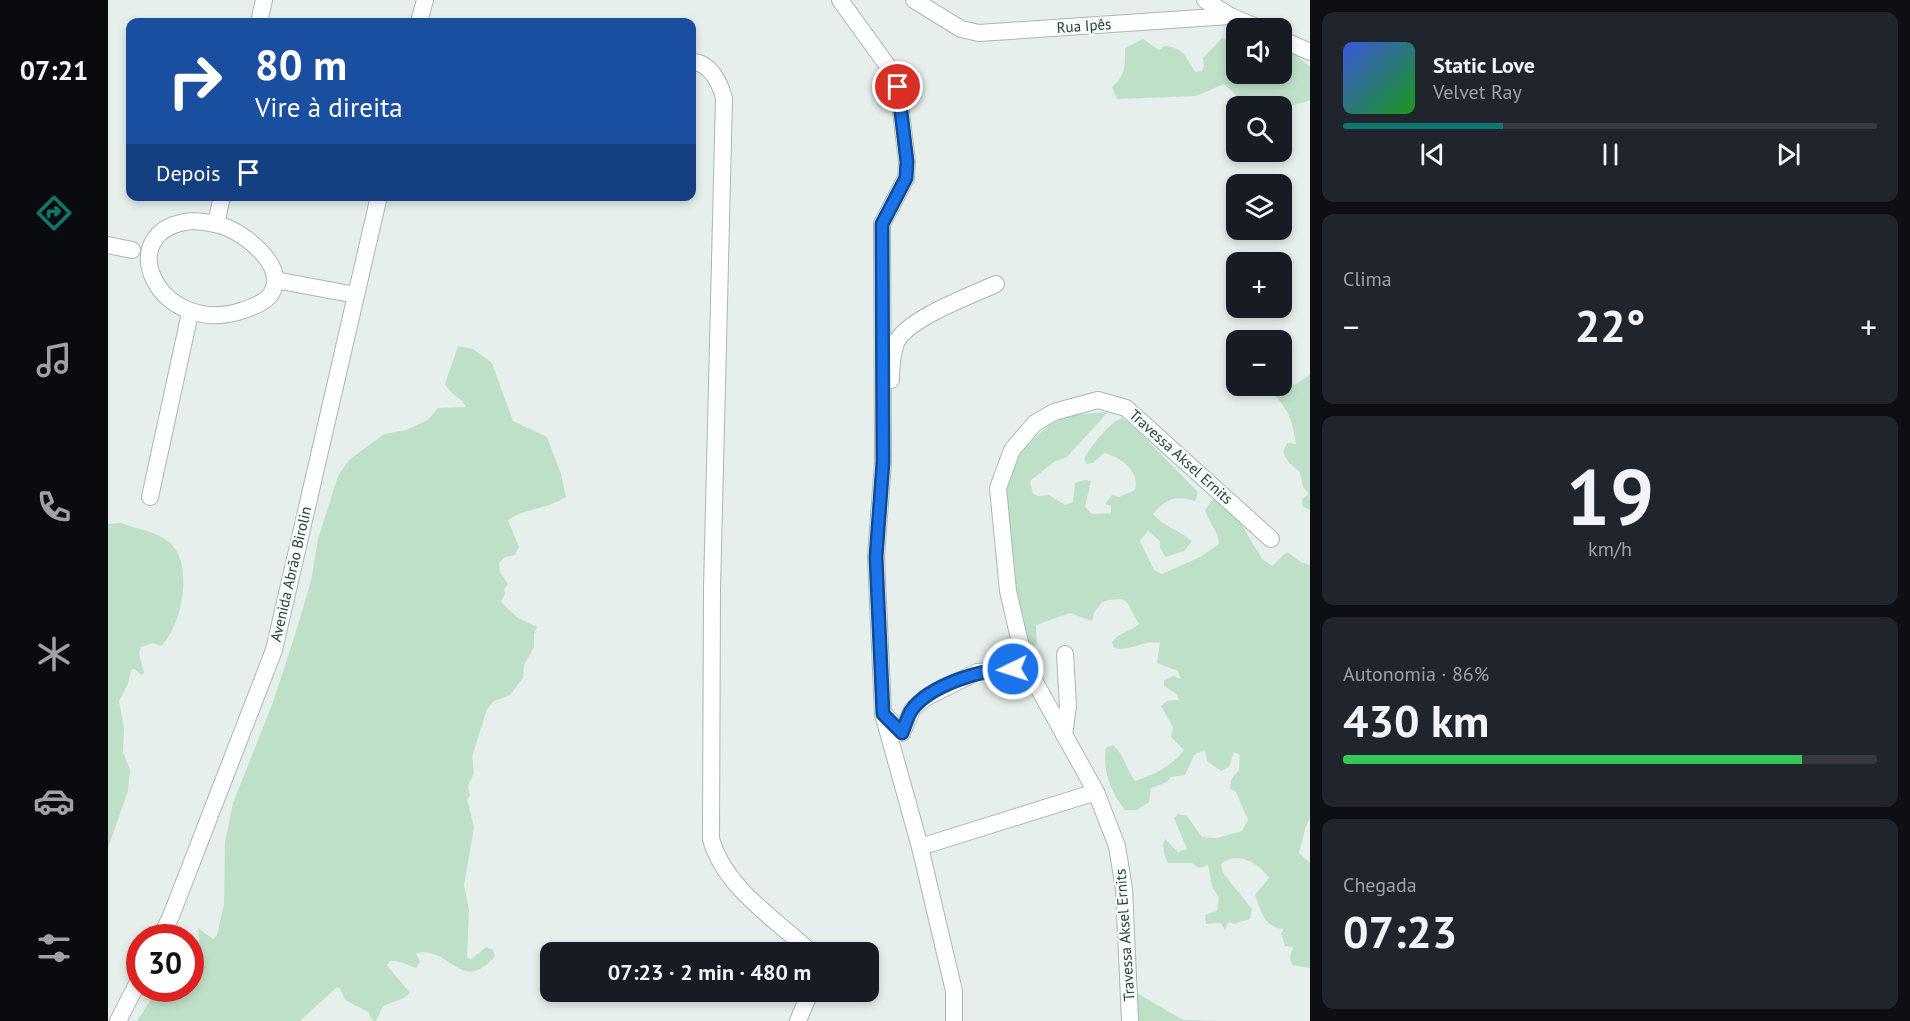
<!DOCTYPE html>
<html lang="pt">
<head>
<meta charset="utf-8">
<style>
  body { margin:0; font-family:"PT Sans",sans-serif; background:#20242c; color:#f1f3f6; height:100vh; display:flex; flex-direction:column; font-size:22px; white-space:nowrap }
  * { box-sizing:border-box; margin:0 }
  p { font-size:20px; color:#9ea1a6 }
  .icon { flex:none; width:33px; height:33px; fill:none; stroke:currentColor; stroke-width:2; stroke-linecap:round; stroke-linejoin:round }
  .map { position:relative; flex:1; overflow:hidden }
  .panel { display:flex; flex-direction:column; gap:12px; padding:12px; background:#0d0f14; width:600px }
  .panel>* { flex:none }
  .banner { position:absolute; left:18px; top:18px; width:570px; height:183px; border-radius:12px; box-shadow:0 3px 9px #0003; background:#1a4fa0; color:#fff; overflow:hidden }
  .buttons { position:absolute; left:1118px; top:18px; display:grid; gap:12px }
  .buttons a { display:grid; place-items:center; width:66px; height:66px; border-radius:12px; background:#171b24; box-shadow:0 3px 9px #0003; font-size:30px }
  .speed { position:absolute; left:18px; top:924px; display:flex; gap:12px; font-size:30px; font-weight:700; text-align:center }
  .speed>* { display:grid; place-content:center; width:78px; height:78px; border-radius:50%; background:#171b24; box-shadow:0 3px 9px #0003; line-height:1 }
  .speed .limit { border:9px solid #d22; background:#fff; color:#111 }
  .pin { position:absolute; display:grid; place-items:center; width:51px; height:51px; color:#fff; margin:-26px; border:3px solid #fff; border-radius:50%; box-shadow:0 2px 6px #0007 }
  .me { position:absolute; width:66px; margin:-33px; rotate:266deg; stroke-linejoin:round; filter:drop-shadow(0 0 4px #0008) }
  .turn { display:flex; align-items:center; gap:21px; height:126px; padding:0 30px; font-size:27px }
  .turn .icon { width:78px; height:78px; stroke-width:2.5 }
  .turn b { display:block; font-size:42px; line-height:51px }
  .then { display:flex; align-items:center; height:57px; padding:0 30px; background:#0003; gap:12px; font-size:22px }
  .big { font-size:45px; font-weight:700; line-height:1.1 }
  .panel .card { flex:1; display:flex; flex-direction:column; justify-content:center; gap:9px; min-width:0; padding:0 21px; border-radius:12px; background:#20242c }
  .panel .dial { align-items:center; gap:0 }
  .dial b { font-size:78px; line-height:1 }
  .song { display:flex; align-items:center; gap:18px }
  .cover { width:72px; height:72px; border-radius:9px; background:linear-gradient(135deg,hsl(230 70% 55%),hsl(120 70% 35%)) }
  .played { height:6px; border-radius:3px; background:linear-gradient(90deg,#0f766e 30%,#363941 30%) }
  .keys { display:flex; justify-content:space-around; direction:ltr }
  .heat { display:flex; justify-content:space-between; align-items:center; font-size:33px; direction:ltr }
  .charge { height:9px; border-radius:4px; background:linear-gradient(90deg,#34c759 86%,#363941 0) }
  .trip { position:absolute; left:432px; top:942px; width:339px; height:60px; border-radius:12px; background:#171b24; box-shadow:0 3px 9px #0003; font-weight:700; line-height:60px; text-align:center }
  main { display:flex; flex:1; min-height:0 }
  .tab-bar { display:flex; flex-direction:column; width:108px; justify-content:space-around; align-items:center; background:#090b0e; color:#9ea1a6 }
  .tab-bar .icon { width:42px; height:42px }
  .tab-bar .active { color:#0f766e }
  .tab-bar b { font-size:27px; color:#f1f3f6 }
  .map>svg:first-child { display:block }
</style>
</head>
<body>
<main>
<nav class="tab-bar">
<b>07:21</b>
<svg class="icon active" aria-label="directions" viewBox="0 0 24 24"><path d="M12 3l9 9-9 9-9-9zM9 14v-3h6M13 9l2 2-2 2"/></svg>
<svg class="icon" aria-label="music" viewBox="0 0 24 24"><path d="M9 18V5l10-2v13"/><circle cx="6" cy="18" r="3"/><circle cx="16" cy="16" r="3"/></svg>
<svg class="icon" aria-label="phone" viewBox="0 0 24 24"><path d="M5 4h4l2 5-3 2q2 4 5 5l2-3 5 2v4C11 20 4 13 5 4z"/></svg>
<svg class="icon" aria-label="climate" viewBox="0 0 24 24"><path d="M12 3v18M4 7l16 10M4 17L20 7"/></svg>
<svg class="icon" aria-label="car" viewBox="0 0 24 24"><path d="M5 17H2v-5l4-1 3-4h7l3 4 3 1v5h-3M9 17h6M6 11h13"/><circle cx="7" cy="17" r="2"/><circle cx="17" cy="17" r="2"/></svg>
<svg class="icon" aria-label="filters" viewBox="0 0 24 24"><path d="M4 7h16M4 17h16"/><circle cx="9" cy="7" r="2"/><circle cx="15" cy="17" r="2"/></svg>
</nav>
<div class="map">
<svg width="1202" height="1021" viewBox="0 0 1202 1021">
  <rect width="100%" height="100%" fill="#e6efeb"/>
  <g fill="#bfe0c8">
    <path d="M1114,38L1125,42L1128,39V74H1173V55L1187,54L1202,67V100C1184,107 1156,112 1138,102C1130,98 1122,89 1116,84L1088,96L1009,99L1004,87C1018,75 1017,65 1017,48L1035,39L1051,50L1056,46C1075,47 1078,57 1087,72L1094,71L1096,66L1095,58Z"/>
    <path d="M350,346L365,349L384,363L405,421L439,437L453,474L458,497C438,510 417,508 400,520L411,547L407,555L397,557L391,563L392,572L400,584L396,589L397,594L393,602L410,618L429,627L426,634V647L416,665L415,678L402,695L386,701L379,709L364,757L366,773L360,786L362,796L359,799L366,827L356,885L361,910L359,958L364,959L378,947L385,950L387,956C353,996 343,945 308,953L312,962L308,968L289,961H282L279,965L281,968L302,993L296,998L275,1006L268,1021H265L260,1012L237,1000L232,988L229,987L192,1021H29L50,989L82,988L83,963C93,951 92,943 90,928L105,939L109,935L116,904L117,842L125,803L164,705L186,638L203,581L210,539L230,476L241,460L276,434L298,430L320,420L330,408L358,407C355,399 343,395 337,384Z"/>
    <path d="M1173,373L1185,386L1202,375V510L1195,507L1194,499L1201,494L1195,487L1192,472L1181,463L1175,452L1179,443L1188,444C1184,414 1178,409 1160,386H1173Z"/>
    <path d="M1000,412L959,457L946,462L922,481L925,494L931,496L941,495L957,505L965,502L967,483L976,480L983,481L977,507L984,514L1003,513V506L997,504L1004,495L1011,497L1027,490C1032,471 1013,457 996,453L985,463L979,464L976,459C982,447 1001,423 1014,418L1027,428L1090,492L1087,501C1067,495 1058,499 1045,514C1056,527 1071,530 1084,541L1076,551L1057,557L1052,547V541L1040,531L1032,541L1046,570L1054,574L1092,557L1111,544C1110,529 1101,524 1097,510L1105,499L1129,517L1154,559L1164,566L1179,552L1193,562L1202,565V818L1197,829L1191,853L1202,863V968L1184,965L1182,957L1185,947L1177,946L1173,933L1176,929C1155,927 1154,912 1147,895L1161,878C1151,863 1129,850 1113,864L1115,873L1144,909L1142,919L1126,924L1121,922L1117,930L1113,923L1098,924L1097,915L1109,911L1111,898L1104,886L1100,865L1091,868L1084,863H1060C1057,856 1053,846 1057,839L1070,852L1079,849L1066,818L1070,814L1079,816L1094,837L1109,838L1134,831L1140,820L1128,792L1122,789L1123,780L1131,770L1132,755L1126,752L1121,767L1113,771L1099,761L1097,750L1086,755L1077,775L1063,777L1059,782L1043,788L1041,802L1029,810H1017C1003,793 994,770 998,748L1005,745C1016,754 1018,769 1027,781C1045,775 1064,766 1076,750L1063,737L1065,727L1053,706L1059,701L1071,700L1069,694L1056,686V681L1065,676L1073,679L1070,671L1049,663L1052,643C1032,640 1024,652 1006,648L1004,642C1011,632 1022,632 1031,624C1017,603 1024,594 994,602L986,613L984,621L962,613L928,625L929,644L923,647L917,646L897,512L901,470L914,449L940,426L960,415Z"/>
    <path d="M13,523C26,528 45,531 57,539C83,555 77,602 66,626C63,633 58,640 54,646L44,643L33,647L31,653L36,673L34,675L26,669L23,670L20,684L11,701L16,729L15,752L22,770L20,791L0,848V524Z"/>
    <path d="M1027,992L1075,1020L1112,1021H1030Z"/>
  </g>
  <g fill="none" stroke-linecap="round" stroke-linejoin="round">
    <g stroke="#a8b8b2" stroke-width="18">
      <g id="minor">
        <path d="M732,0L784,72L790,87L799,162L798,178L774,224L775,462L768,557L775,714L812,847L846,991V1021"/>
        <path d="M806,0L853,29L871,33L1122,16"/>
        <path d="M1097,0L1122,16L1151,28"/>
        <path d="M151,22L156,0"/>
        <path d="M311,22L317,0"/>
        <path d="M1173,39L1202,52"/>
        <path d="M584,62C602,62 612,83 616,98L604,589L603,839C616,886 663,916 697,947L699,952"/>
        <path d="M85,221C97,222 109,223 120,228C140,237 176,265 165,290C161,301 147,306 136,310C49,340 0,228 85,221Z"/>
        <path d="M108,224L114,196"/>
        <path d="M0,245L24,250"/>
        <path d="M167,280L248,295"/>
        <path d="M783,380C783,368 784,355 788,343C798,319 864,295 888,284"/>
        <path d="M42,497L82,313"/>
        <path d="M778,716L794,733L804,710L817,698L869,672L905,669L924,677"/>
        <path d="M956,735L960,706L957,654"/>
        <path d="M812,847L988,792"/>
        <path d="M52,938L63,916L166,650L271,196"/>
        <path d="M10,1021L32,978"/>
        <path d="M690,1021L702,992"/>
        <path d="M1022,1021L1016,889L1009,846L988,792L917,664L900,591L890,488L904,450L927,423L946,412L990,400L1018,408L1163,539"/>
      </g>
    </g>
    <use href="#minor" stroke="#fff" stroke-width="16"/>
  </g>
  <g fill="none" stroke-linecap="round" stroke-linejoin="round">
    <g stroke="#114b97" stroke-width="15">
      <path id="route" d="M790,87L799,162L798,178L774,224L775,462L768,557L775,714L794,733C797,726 799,718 803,711C821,685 876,668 905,669"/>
    </g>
    <use href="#route" stroke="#1a73e8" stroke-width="10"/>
  </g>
  <g text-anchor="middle" stroke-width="4.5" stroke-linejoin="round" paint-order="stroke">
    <g font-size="15" fill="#24423a" stroke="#f7fbf9">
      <text transform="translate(976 26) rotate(-4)" y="5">Rua Ipês</text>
      <text transform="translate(1073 457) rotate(42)" y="5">Travessa Aksel Ernits</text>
      <text transform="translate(183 574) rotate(-77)" y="5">Avenida Abrão Birolin</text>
      <text transform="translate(1017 935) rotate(-94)" y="5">Travessa Aksel Ernits</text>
    </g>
  </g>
</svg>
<div class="buttons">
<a><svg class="icon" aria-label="sound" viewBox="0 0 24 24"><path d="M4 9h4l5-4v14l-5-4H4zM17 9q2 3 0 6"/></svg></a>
<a><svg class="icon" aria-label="search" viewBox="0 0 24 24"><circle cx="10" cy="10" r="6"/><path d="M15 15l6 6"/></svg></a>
<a><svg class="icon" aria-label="layers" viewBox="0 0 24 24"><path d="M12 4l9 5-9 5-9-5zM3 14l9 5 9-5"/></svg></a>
<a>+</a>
<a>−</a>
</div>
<div class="speed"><div class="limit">30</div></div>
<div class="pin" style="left:790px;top:87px;background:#d93025"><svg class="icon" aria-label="arrive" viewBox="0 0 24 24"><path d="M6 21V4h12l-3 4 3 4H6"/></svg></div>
<svg class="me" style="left:905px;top:669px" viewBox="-20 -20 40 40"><circle r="17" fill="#1a73e8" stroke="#fff" stroke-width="3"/><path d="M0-11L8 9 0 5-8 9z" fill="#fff"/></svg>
<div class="trip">07:23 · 2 min · 480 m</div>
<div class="banner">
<div class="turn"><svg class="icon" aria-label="right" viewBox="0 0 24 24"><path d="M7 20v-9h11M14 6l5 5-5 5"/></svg><div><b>80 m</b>Vire à direita</div></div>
<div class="then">Depois<svg class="icon" aria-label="arrive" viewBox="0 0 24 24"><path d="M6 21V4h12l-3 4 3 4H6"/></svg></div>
</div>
</div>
<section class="panel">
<div class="card">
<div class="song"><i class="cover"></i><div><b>Static Love</b><p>Velvet Ray</p></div></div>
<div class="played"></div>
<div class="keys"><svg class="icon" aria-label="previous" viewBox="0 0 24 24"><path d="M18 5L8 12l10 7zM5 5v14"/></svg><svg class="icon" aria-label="pause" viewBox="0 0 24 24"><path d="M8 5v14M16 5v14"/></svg><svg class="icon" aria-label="next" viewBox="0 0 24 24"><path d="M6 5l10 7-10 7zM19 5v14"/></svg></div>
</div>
<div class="card"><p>Clima</p>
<div class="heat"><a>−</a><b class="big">22°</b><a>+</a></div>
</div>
<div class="card dial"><b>19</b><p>km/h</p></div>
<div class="card"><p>Autonomia · 86%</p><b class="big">430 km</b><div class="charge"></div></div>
<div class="card"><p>Chegada</p><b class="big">07:23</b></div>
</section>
</main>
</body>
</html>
